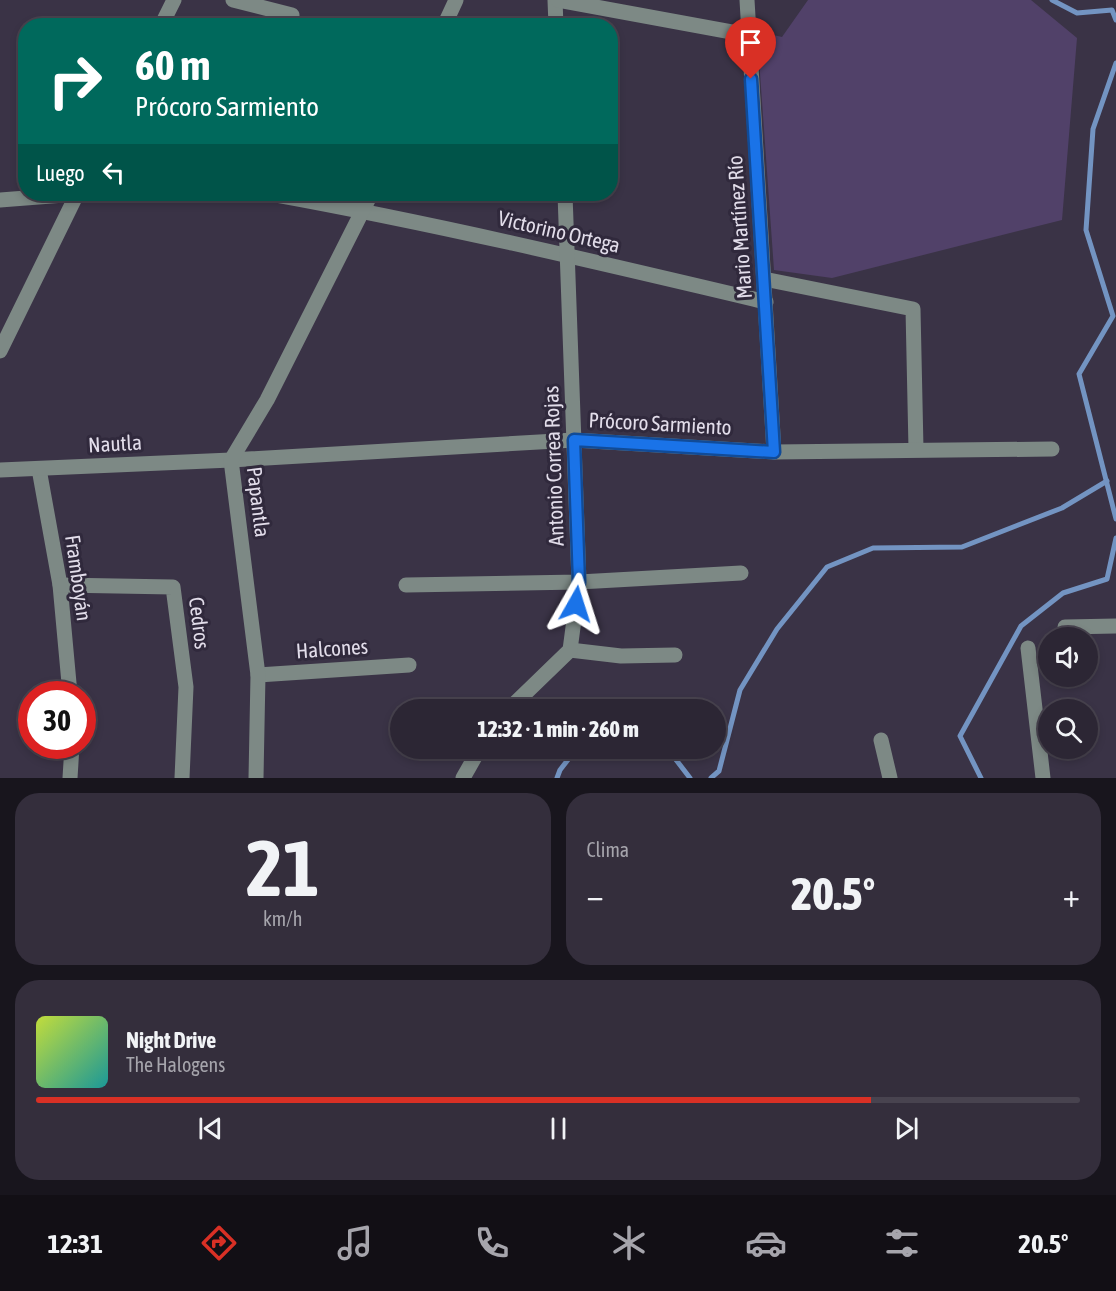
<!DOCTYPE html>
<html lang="es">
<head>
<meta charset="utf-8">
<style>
  body { margin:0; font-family:"Asap Condensed",sans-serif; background:#342e3c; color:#f1f3f6; height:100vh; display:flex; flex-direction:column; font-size:22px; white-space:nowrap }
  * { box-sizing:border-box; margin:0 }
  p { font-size:20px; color:#a6a5ac }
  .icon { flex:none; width:33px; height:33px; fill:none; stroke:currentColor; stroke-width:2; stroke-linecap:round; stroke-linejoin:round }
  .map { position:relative; height:778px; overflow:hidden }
  .drawer { display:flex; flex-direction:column; gap:15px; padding:15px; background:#18151d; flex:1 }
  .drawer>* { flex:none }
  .hud { position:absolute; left:18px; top:18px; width:600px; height:183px; border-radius:24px; box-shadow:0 3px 9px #0003,0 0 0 2px #48434f; background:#00695c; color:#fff; overflow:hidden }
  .buttons { position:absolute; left:1038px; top:627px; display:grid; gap:12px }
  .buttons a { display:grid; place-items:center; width:60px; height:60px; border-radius:50%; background:#2c2634; box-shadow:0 3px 9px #0003,0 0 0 2px #48434f; font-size:30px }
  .speed { position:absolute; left:18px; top:681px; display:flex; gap:12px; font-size:30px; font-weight:700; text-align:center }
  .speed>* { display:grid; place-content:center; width:78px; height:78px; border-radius:50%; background:#2c2634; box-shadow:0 3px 9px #0003,0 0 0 2px #48434f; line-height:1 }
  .speed .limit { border:9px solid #d22; background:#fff; color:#111 }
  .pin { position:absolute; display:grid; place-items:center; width:51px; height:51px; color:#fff; margin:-62px -26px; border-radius:50% 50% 50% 0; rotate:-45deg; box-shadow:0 0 6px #0007 }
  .pin .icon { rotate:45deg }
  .me { position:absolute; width:66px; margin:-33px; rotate:6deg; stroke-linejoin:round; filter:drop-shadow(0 0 4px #0008) }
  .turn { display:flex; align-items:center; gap:21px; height:126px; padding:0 18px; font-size:27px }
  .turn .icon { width:78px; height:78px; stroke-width:2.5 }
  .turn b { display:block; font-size:42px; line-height:51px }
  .then { display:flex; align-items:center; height:57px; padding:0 18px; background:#0003; gap:12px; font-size:22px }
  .big { font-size:45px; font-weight:800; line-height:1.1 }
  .drawer .card { flex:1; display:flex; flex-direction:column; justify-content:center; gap:9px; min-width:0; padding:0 21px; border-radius:24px; background:#342e3c }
  .drawer .dial { align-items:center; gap:0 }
  .dial b { font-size:78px; line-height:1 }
  .song { display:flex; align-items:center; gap:18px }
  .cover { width:72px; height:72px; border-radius:9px; background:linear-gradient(135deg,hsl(70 70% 55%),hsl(180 70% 35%)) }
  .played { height:6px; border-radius:3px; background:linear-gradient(90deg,#d93025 80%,#48434f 80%) }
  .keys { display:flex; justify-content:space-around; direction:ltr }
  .heat { display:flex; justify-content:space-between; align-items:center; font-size:33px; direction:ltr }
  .drawer .tiles { flex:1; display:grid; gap:15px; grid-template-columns:1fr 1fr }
  .card:last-child { grid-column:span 2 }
  .trip { position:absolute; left:390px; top:699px; width:336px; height:60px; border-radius:30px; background:#2c2634; box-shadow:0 3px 9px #0003,0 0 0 2px #48434f; font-weight:800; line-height:60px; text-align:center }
  .tab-bar { display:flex; height:96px; justify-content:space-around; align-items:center; background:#120f15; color:#a6a5ac }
  .tab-bar .icon { width:42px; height:42px }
  .tab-bar .selected { color:#d93025 }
  .tab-bar b { font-size:27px; color:#f1f3f6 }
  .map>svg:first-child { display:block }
</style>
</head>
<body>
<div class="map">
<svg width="1116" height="778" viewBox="0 0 1116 778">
  <rect width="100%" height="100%" fill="#3a3346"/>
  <path fill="#514169" d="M808,0H1031L1077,38L1062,220L832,278L774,270L757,31L782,37Z"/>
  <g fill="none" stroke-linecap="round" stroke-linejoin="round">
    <g stroke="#7394c2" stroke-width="5">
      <path d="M1052,0L1077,13L1112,10L1116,20"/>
      <path d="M1116,63L1093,129L1086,230L1113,316L1079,374L1116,519"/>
      <path d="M667,748L690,778"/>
      <path d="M557,778L560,770L577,748"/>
      <path d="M711,778L719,771L740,690L777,629L827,567L873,548L962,547L1062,508L1107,481"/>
      <path d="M981,778L960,736L1021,626L1063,593L1107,579L1116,538"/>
    </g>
    <g stroke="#7d8985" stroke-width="15">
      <path d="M233,0L292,15"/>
      <path d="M555,0L556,26"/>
      <path d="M558,0L748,35"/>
      <path d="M747,0L774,452"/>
      <path d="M161,26L174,0"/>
      <path d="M444,26L456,0"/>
      <path d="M271,194C437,224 601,263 766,302"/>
      <path d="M0,200L77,194"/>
      <path d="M764,279L913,309L916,449"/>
      <path d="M0,351L77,194"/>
      <path d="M39,469L60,585L70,694"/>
      <path d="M0,470L231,460L574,440L774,452L1052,449"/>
      <path d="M60,585L173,587L186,687L182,778"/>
      <path d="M406,585L579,582L741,573"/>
      <path d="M1065,627L1116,626"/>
      <path d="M1028,648L1043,778"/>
      <path d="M570,650L621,656L675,655"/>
      <path d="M258,675L409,665"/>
      <path d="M508,710L570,650L579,582L565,194"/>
      <path d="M881,740L890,778"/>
      <path d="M70,778L72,746"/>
      <path d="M256,778L258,675L231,460L267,400L371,194"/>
      <path d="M463,778L480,748"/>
    </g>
  </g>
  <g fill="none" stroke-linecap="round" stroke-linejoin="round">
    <g stroke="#114b97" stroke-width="15">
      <path id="route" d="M576,604L579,582L574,440L774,452L751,79"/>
    </g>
    <use href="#route" stroke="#1a73e8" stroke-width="10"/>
  </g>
  <g text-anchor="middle" stroke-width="6" stroke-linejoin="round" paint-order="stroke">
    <g font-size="21" fill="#e2ddea" stroke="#30293c">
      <text transform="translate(740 227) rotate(-94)" y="7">Mario Martínez Río</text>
      <text transform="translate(559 232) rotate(13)" y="7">Victorino Ortega</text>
      <text transform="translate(660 424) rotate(3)" y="7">Prócoro Sarmiento</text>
      <text transform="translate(115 444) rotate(-3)" y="7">Nautla</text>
      <text transform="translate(554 466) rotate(-92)" y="7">Antonio Correa Rojas</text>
      <text transform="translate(258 502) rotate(83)" y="7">Papantla</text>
      <text transform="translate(78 578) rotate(82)" y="7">Framboyán</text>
      <text transform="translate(199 623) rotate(83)" y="7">Cedros</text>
      <text transform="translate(332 649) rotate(-4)" y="7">Halcones</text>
    </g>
  </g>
</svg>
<div class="buttons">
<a><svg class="icon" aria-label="sound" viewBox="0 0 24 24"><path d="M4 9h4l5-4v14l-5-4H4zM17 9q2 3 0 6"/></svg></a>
<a><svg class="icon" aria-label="search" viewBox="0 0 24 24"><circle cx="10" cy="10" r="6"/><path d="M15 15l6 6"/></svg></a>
</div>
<div class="speed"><div class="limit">30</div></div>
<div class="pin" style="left:751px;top:79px;background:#d93025"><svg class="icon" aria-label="arrive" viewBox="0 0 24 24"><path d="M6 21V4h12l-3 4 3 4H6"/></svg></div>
<svg class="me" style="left:576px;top:604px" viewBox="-20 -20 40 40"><path d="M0-17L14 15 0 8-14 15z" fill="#1a73e8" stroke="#fff" stroke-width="4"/></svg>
<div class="trip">12:32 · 1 min · 260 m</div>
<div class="hud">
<div class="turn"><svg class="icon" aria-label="right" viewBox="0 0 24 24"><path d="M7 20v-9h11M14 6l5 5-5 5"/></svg><div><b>60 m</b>Prócoro Sarmiento</div></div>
<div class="then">Luego<svg class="icon" aria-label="left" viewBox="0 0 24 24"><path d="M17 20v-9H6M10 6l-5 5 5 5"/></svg></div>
</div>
</div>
<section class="drawer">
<div class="tiles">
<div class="card dial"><b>21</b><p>km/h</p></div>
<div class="card"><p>Clima</p>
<div class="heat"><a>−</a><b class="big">20.5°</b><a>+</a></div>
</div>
<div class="card">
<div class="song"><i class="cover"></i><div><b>Night Drive</b><p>The Halogens</p></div></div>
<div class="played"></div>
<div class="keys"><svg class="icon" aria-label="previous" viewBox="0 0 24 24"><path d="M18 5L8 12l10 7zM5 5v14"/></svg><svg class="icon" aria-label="pause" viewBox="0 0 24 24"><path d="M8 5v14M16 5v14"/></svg><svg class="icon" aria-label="next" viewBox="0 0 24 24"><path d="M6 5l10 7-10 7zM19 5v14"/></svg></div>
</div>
</div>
</section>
<nav class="tab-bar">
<b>12:31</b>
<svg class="icon selected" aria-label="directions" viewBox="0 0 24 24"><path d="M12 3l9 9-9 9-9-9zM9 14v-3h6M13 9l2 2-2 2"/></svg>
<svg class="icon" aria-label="music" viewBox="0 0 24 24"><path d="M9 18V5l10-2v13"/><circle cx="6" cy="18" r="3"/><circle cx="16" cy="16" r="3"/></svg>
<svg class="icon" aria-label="phone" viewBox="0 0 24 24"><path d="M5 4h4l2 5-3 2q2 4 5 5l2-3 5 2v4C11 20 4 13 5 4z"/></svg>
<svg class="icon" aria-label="climate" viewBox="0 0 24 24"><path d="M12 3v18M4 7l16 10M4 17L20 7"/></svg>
<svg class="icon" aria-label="car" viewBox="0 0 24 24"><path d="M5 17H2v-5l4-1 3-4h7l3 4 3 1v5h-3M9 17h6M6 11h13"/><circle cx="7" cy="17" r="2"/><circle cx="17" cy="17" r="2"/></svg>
<svg class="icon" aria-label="filters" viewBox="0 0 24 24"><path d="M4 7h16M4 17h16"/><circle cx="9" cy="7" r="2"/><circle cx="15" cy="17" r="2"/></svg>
<b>20.5°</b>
</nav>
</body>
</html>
